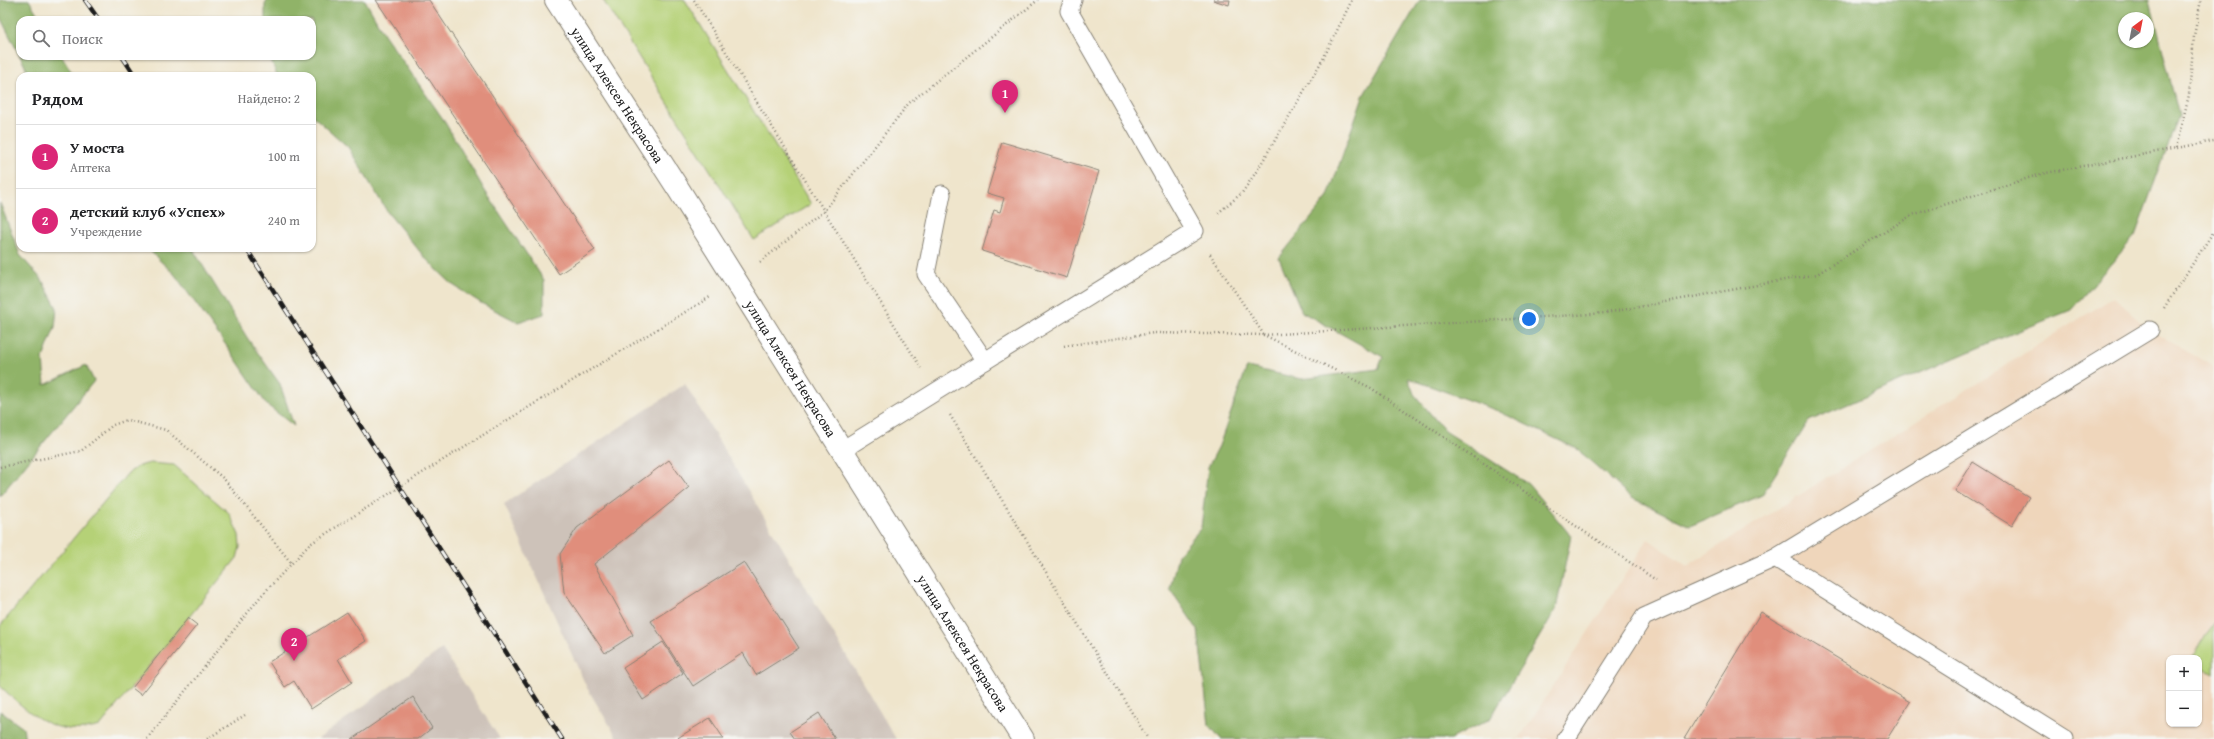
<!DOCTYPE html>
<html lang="ru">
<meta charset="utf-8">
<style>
:root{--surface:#fff;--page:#f6f6f6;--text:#202124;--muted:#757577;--line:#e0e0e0;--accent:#db2777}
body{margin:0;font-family:"Gentium Book Plus",serif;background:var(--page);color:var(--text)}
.controls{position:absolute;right:12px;bottom:12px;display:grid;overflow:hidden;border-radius:8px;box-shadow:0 1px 3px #0004}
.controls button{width:36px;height:36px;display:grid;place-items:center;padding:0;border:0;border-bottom:1px solid var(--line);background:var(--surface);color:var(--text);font:20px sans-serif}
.compass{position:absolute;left:2118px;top:12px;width:36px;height:36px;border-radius:50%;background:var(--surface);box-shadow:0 1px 3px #0004;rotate:32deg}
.you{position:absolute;left:1529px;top:319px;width:14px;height:14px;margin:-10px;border:3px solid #fff;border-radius:50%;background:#1a73e8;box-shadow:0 0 0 6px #1a73e833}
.badge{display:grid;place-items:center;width:26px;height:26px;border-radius:50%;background:var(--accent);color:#fff;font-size:13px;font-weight:700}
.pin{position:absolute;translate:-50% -33px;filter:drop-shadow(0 1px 2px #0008)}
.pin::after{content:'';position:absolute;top:21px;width:14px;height:12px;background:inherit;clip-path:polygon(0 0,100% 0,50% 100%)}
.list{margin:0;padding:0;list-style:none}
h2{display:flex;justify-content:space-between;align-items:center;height:52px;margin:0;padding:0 16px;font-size:17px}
h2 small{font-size:13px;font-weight:400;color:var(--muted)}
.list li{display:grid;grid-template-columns:26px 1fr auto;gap:12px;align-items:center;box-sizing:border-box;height:64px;padding:0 16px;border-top:1px solid var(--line)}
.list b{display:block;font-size:15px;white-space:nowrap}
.list p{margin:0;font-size:13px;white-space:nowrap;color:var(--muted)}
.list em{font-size:13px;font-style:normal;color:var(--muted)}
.icon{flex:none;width:22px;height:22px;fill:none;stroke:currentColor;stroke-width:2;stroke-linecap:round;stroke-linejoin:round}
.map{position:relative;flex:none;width:2214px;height:739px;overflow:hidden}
.search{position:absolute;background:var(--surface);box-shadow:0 1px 3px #0004;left:16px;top:16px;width:300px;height:44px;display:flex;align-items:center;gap:10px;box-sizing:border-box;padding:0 14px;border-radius:12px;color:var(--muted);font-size:15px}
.panel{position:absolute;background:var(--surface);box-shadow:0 1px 3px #0004;left:16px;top:72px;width:300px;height:180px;border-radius:12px}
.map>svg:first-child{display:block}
.built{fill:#efd6bb;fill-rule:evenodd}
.industrial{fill:#cdc2b9}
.green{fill:#b5d177;stroke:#68764a}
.forest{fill:#90b368;stroke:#566842;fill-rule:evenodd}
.building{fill:#e08e7b}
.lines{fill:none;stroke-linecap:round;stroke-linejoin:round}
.lane-casing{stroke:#868074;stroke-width:19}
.secondary-casing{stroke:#868074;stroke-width:24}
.path{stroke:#868074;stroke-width:2.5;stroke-dasharray:1 3;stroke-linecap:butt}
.lane{stroke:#fff;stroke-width:17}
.secondary{stroke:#fff;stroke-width:22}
.rail-casing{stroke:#1c1c1c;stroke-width:4.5}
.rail{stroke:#f6f6f2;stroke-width:3;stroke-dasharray:9;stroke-linecap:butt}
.path-bridge{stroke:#868074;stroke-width:2.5;stroke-dasharray:1 3;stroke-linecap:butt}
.labels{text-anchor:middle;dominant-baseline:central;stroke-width:3;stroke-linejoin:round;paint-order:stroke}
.street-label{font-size:14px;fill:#1c1c1c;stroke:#f6f6f2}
</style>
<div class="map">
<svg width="2214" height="739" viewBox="0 0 2214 739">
<rect width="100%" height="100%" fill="#f6f6f2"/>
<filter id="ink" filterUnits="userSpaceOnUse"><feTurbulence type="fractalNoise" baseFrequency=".025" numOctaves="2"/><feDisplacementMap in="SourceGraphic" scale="8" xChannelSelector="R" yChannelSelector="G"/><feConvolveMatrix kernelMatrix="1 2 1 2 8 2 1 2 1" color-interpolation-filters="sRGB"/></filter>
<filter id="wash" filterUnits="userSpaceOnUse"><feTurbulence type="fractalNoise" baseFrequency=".012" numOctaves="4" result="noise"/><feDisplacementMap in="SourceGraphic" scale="16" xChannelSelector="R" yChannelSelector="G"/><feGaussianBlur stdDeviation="0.9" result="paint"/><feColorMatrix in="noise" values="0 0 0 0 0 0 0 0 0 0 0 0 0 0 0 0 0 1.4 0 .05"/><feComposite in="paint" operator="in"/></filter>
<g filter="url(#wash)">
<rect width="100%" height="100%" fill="#efe5cc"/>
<path class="built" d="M2114 297 2150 330 2214 367V739H1519L1648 539 1687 566ZM2169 658H2199V724H2169Z"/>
<g class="industrial">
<polygon points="685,384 896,739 618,739 587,688 504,504"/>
<polygon points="442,649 500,739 318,739"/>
</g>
<g class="green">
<polygon points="603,0 685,0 811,204 754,240"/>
<path d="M150 463 174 465 229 513 239 535 240 547 237 558 100 726C55 739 30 714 0 686V626L128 473 139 466Z"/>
<polygon points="2214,624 2214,674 2199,665 2199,658 2193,658"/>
</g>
<g class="forest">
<polygon points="0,0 29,0 41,20 20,20 20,56 62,56 74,76 30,76 0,17"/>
<polygon points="267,0 365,0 384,34 443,119 485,191 544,280 544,314 518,322 481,303 453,285 426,259 388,213 348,147 312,115 312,76 277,75 269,56 312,56 312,20 265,20 265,4"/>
<path d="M1420 0H2150L2179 115 2135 236 2071 310 1994 341 1809 421 1762 495 1690 526 1632 498 1577 449 1498 411 1408 378 1414 394 1445 431 1528 484 1571 536 1556 609 1490 719 1451 739H1221L1209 725 1198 630 1170 589 1178 555 1201 528 1208 467 1219 446 1247 367 1302 379 1378 369 1383 357 1302 312 1279 258 1328 197 1363 96ZM2124 18H2148V42H2124Z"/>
<polygon points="0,203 20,255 42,280 57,308 55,327 43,358 45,385 86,365 94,381 0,496"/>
<polygon points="149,248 192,248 248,339 280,384 294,426 267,405 231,352 175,275 150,251"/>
<polygon points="0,711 23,728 25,739 0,739"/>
</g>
<g id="blocks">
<g class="building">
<polygon points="376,0 429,0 595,250 559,274"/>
<polygon points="1213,0 1230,0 1229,5"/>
<polygon points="1002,142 1099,171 1067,278 982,251 994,210 1000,212 1004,198 987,193"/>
<polygon points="669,460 689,488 594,564 633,635 605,653 564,592 560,554 577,528"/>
<polygon points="1973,462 2029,497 2012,526 1955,491"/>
<polygon points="744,562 799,648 756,675 743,653 693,686 651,621"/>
<polygon points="347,612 366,641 338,659 352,682 311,709 294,681 285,687 269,662"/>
<polygon points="1761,612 1910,702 1887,739 1684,739"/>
<polygon points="188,618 197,625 141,695 132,688"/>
<polygon points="663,642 683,673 643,700 623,668"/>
<polygon points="413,697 432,728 418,739 352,739"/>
<polygon points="819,713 835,739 795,739 790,732"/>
<polygon points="710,718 724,739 676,739"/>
</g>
</g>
</g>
<g filter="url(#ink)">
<use href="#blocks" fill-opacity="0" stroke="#868074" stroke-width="1"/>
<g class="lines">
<g class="lane-casing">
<g id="lane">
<polyline points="985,361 1195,231 1069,11 1073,0"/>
<polyline points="842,450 985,361 926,274 942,194"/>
<polyline points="1775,558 2150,330"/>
<polyline points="1566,739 1644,617 1775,558 2065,739"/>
</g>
</g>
<g class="secondary-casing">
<g id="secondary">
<path id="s1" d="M556 0 679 190 1023 739"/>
</g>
</g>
<g class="path">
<polyline points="694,0 921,368"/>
<polyline points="2176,148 2189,95 2194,36 2201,0"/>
<polyline points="1218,213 1242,193 1258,169 1323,59 1352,0"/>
<polyline points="1210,254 1264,335 1371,388 1656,580"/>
<polyline points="760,262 824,211 909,103 1038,0"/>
<polyline points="2164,308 2214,231"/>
<polyline points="1064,346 1154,333 1264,335 1606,313 1817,274 1912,215 2041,174 2214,141"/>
<polyline points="950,415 1148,739"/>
<polyline points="483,435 710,297"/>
<polyline points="0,467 81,451 113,425 127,420 166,430 224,479 292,564"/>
<polyline points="147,739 261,596 310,544 341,524"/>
<polyline points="207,739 245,715"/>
</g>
<use href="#lane" class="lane"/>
<use href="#secondary" class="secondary"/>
<g class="rail-casing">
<g id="rail">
<polyline points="85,0 99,20"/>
<polyline points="122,56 135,76"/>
<polyline points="246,248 562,739"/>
</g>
</g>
<use href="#rail" class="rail"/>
<polyline class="path-bridge" points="341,524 483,435"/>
</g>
</g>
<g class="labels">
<g class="street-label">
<text stroke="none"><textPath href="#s1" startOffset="113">улица Алексея Некрасова</textPath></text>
<text stroke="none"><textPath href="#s1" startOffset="437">улица Алексея Некрасова</textPath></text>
<text stroke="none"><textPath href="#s1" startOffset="761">улица Алексея Некрасова</textPath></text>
</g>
</g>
</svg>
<div class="controls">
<button>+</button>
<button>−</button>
</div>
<svg class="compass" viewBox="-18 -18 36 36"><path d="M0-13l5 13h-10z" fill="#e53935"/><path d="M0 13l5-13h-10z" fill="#757577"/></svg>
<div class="you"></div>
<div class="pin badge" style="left:1005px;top:113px">1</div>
<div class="pin badge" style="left:294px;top:661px">2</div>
<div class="search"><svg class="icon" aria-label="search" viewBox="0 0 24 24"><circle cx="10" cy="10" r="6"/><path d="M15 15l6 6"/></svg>Поиск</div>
<section class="panel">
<h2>Рядом<small>Найдено: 2</small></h2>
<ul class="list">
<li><span class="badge">1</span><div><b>У моста</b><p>Аптека</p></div><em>100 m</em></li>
<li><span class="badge">2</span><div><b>детский клуб «Успех»</b><p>Учреждение</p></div><em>240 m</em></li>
</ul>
</section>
</div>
